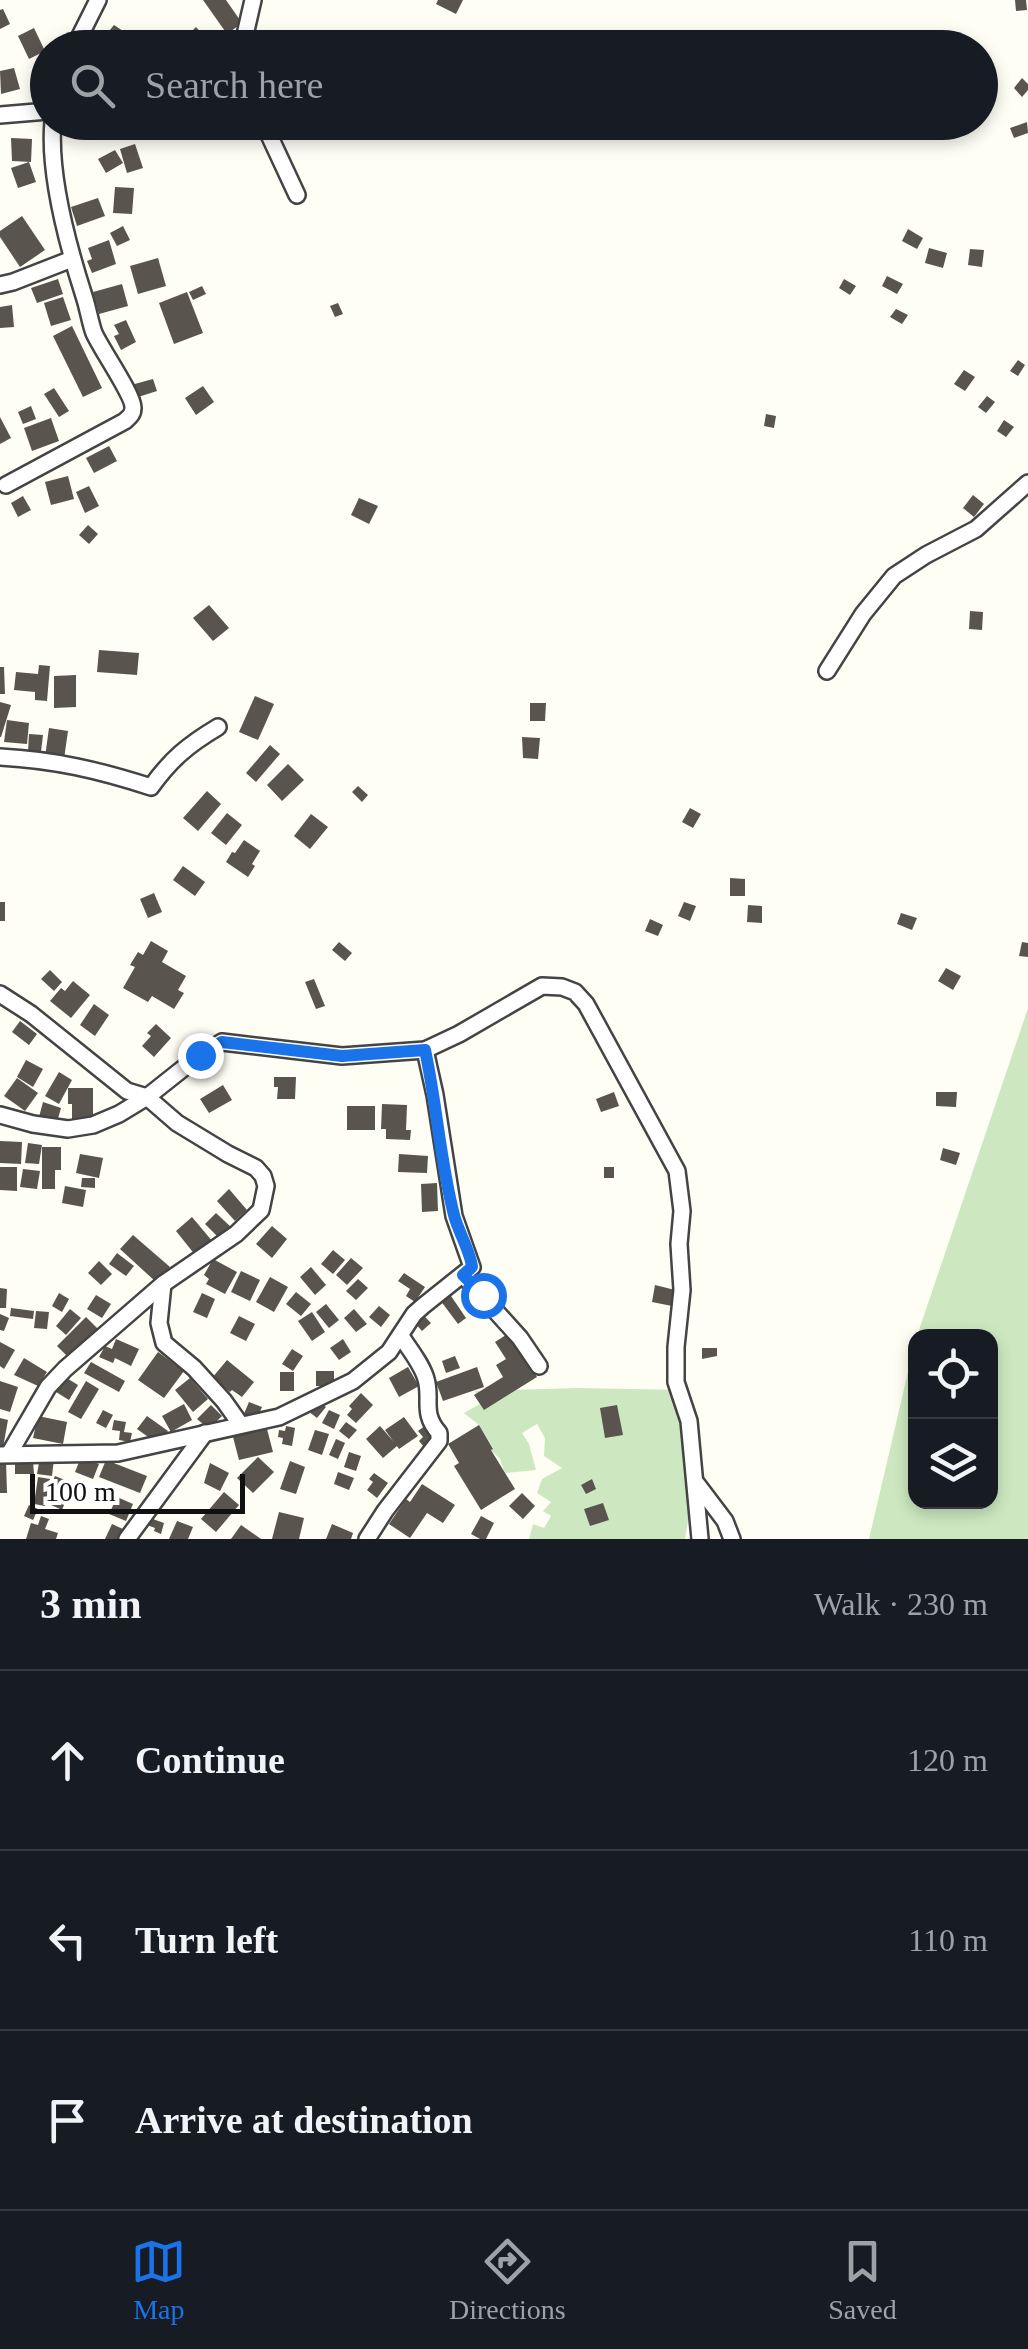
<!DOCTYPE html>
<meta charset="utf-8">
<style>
:root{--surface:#171b24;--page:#20242c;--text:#f1f3f6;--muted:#9ea1a6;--line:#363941;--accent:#1a73e8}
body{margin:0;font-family:Georgia,serif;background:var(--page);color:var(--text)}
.controls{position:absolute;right:30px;bottom:30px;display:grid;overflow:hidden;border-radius:20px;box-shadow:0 5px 15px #0003}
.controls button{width:90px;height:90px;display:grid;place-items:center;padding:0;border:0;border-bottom:2px solid var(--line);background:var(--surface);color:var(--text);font:50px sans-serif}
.scale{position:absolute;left:30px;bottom:25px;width:215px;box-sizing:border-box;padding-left:10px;border:5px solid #111;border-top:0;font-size:28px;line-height:35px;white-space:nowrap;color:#111;-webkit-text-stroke:8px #fff;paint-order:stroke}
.stop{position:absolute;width:30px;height:30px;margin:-22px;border:8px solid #1a73e8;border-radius:50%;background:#fff}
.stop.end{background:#1a73e8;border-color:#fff;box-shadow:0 2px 10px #0008}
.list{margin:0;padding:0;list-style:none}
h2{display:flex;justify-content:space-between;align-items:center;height:130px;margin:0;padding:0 40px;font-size:42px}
h2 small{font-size:32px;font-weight:400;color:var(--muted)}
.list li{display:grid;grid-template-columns:65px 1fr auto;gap:30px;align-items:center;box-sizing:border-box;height:180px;padding:0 40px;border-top:2px solid var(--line)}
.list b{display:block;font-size:38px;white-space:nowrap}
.list em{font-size:32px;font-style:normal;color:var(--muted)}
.icon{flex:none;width:55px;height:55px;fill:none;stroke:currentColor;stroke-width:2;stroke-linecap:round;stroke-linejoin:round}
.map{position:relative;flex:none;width:1028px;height:1539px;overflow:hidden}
.search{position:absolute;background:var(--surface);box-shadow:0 5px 15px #0003;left:30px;right:30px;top:30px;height:110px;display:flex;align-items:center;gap:25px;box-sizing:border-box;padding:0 35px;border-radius:55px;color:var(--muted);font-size:38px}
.sheet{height:670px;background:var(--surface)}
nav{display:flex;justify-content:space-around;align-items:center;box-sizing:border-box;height:140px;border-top:2px solid var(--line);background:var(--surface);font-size:28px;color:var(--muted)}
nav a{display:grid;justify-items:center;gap:5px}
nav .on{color:var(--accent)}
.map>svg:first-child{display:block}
.green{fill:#cde8c0}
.building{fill:#59544e}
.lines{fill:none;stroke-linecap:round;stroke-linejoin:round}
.street-casing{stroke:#444;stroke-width:20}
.street{stroke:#fff;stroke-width:15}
.route{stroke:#1a73e8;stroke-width:12}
</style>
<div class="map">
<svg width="1028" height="1539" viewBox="0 0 1028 1539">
<rect width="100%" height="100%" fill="#fefef5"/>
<g class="green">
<polygon points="1028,1008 1028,1539 869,1539 915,1342 916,1502 990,1502 990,1336 917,1336"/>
<polygon points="578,1388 687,1390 698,1490 690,1509 685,1539 529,1539 533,1524 544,1528 551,1516 543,1511 551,1502 537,1493 542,1479 562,1468 544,1456 545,1438 537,1424 522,1433 529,1444 536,1470 505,1473 500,1459 491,1450 493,1448 479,1425 464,1413 480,1404 475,1391"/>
</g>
<g class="building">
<polygon points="203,0 226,0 242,23 227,34"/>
<polygon points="438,0 463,0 456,14 436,4"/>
<polygon points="1015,0 1026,0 1027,10 1016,11"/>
<polygon points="3,9 10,24 0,29 0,10"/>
<polygon points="114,25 126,33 115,48 91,48 102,34 105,36"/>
<polygon points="196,27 215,48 191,48 184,39"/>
<polygon points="34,28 45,51 29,59 18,36"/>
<polygon points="946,31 953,42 943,48 934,48 929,41"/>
<polygon points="14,68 20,89 1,94 0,71"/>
<polygon points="1022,78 1028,84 1028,90 1022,97 1014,88"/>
<polygon points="68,122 89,122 89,131 68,132"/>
<polygon points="1027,122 1028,133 1014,138 1010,128"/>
<polygon points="11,138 32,139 31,162 12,161"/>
<polygon points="135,144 143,168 127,173 120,149"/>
<polygon points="115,150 123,163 106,173 98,159"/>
<polygon points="29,162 36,182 18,188 11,168"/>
<polygon points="115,187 134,188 132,214 113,213"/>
<polygon points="98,198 105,216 77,226 71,207"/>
<polygon points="22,216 45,250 20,267 0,237 0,231"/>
<polygon points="123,226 130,240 117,246 110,233"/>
<polygon points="908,229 923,238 917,249 902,241"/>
<polygon points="109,240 116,264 92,273 87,261 92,259 88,248"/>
<polygon points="929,248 947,253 943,268 925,263"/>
<polygon points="970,249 984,250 982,267 968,265"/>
<polygon points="158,258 166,286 138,294 130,266"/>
<polygon points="887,276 903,284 897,294 882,286"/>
<polygon points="58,279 63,294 37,303 31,288"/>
<polygon points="844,279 856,286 850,295 839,288"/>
<polygon points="122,284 128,306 99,314 93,292"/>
<polygon points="202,286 206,294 193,300 189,292"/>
<polygon points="187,292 203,333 174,344 159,303"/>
<polygon points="63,297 71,320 51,326 44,303"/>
<polygon points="338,303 343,314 335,317 330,306"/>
<polygon points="12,305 14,327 0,328 0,307"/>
<polygon points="896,309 908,315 902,324 890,317"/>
<polygon points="126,320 136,342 121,350 114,336 119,334 114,325"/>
<polygon points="72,326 102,388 83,397 53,336"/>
<polygon points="1018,360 1025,365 1018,376 1010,371"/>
<polygon points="964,370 975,377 965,391 954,384"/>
<polygon points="153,379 157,391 135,398 131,385"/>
<polygon points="203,386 214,402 196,415 185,398"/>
<polygon points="54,388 69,411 59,417 44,394"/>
<polygon points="987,396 995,402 986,413 978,407"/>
<polygon points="31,406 36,419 23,424 18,412"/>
<polygon points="766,414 776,416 774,428 764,426"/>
<polygon points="0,417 11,438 0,444"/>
<polygon points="51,418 59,441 32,451 24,428"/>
<polygon points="1004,420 1014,427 1006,437 997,431"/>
<polygon points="109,446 117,461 94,473 86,458"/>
<polygon points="68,476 74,499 51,505 45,482"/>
<polygon points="89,486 99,506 85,513 76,492"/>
<polygon points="973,495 984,504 974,517 963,508"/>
<polygon points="23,496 31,510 18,517 11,503"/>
<polygon points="359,498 378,506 369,524 351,515"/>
<polygon points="88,525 98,534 89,544 79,535"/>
<polygon points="209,605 229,628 213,641 193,618"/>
<polygon points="970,611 983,612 982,630 969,629"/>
<polygon points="99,650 139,653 137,675 97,672"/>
<polygon points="39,665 50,666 47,701 35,700 35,692 14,690 16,672 38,674"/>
<polygon points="0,667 4,667 5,694 0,694"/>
<polygon points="76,675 76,707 54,708 54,676"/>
<polygon points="255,696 274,704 258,740 239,732"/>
<polygon points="0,702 11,705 1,737 0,737"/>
<polygon points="530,703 546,703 545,721 530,721"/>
<polygon points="7,720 29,723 27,744 4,742"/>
<polygon points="49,728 68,731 64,759 45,757"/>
<polygon points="29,734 43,735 41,752 28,751"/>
<polygon points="522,737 540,738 538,759 523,758"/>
<polygon points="270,745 280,754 256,782 246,773"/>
<polygon points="288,764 304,780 282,801 267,785"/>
<polygon points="358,786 368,795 362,802 352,792"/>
<polygon points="207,791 221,804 198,831 183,818"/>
<polygon points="690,808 701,814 693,828 682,822"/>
<polygon points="227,813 242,825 226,845 211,833"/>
<polygon points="311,814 328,827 310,849 294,836"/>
<polygon points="244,840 260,851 252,864 255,866 248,877 226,862 232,852 235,853"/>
<polygon points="183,866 205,882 195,896 173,880"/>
<polygon points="730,878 745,879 745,896 730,896"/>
<polygon points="154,893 162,912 148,918 140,899"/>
<rect x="0" y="902" width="5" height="19"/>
<polygon points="684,902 696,906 690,921 678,916"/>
<polygon points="748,905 762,906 762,923 747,922"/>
<polygon points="901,913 917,918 912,930 897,924"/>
<polygon points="650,919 663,925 658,936 645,931"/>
<polygon points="151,941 168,951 162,962 186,976 178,990 184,993 174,1009 152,996 148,1002 123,988 135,967 130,965 138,952 143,955"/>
<polygon points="339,942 352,953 345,961 332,950"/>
<polygon points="1022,942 1028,943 1028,957 1019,956"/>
<polygon points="946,968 961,976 953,990 938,981"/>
<polygon points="50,970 62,982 54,991 41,979"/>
<polygon points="314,979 325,1006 316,1009 305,982"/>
<polygon points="73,981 90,995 71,1018 50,1001 61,988 65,991"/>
<polygon points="94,1004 109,1015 95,1036 80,1025"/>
<polygon points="20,1021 37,1034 29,1045 12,1032"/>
<polygon points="156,1024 171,1038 154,1057 142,1046 151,1036 147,1033"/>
<polygon points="26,1060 43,1069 33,1087 17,1077"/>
<polygon points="59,1072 72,1080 59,1104 45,1096"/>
<polygon points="274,1077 296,1077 295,1099 277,1099 278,1087 274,1087"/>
<polygon points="17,1078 38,1093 25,1111 4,1096"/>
<polygon points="223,1085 232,1100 209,1113 200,1099"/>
<polygon points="68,1088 93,1088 93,1119 72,1119 72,1104 68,1104"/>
<polygon points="614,1092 619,1106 601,1112 596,1099"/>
<polygon points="936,1092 957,1092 956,1107 936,1106"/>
<polygon points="43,1102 61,1108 57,1122 39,1117"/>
<polygon points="382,1104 407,1105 406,1130 411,1130 410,1140 386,1139 386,1129 381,1129"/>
<rect x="347" y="1106" width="28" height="24"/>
<polygon points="0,1141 22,1142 21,1164 0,1163"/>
<polygon points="28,1143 42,1145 39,1164 25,1163"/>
<polygon points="42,1147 61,1147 61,1170 55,1170 55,1189 42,1189"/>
<polygon points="943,1148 960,1153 956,1165 940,1160"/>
<polygon points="80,1154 103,1158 99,1178 76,1173"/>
<polygon points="399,1154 428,1156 427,1173 398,1172"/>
<polygon points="0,1167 17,1167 17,1191 0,1190"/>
<rect x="604" y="1167" width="10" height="11"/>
<polygon points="23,1169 40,1171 37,1189 20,1187"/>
<polygon points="82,1178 95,1178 95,1188 81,1187"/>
<polygon points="437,1183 438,1211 422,1212 421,1184"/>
<polygon points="65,1186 86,1190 83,1207 62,1203"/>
<polygon points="229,1189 247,1210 235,1221 217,1201"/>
<polygon points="216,1213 232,1228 220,1239 205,1224"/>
<polygon points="192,1217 213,1242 196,1256 176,1231"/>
<polygon points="272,1226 287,1239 272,1258 256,1244"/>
<polygon points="133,1235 170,1267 156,1282 120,1249"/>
<polygon points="333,1250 345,1260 333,1274 321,1264"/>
<polygon points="117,1253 134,1266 126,1276 109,1264"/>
<polygon points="351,1258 363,1268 347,1285 336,1275"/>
<polygon points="213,1259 237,1272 225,1294 206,1284 209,1279 204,1275"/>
<polygon points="99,1261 112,1274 101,1285 88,1273"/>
<polygon points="311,1267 326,1285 315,1295 300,1277"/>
<polygon points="241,1271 260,1280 250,1301 231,1292"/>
<polygon points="404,1273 425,1287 415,1302 406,1296 410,1289 398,1281"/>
<polygon points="270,1277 288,1287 274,1312 256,1302"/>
<polygon points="358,1279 368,1288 356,1300 346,1291"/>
<polygon points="655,1285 675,1290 672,1306 652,1302"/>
<polygon points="0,1288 7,1289 6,1308 0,1308"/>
<polygon points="296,1292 311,1304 301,1316 286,1304"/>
<polygon points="59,1293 69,1299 62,1312 52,1306"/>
<polygon points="202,1293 215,1299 207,1318 193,1312"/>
<polygon points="449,1293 466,1318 458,1324 440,1300"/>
<polygon points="96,1295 111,1304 102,1318 87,1309"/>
<polygon points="326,1304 339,1320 329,1328 316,1312"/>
<polygon points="379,1306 390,1315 381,1327 369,1317"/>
<polygon points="11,1308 34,1311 33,1319 10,1316"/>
<polygon points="70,1309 81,1318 66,1335 56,1326"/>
<polygon points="354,1309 367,1324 356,1332 344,1318"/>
<polygon points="36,1311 49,1312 47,1329 34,1328"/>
<polygon points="312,1312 325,1332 312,1341 298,1321"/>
<polygon points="0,1314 9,1318 4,1331 0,1330"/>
<polygon points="423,1315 431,1323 422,1331 415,1323"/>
<polygon points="239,1316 255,1324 246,1341 230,1333"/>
<polygon points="86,1317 98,1329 69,1358 57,1346"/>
<polygon points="509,1333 537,1377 484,1410 474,1395 503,1377 496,1365 506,1359 495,1342"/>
<polygon points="116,1339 139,1349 131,1366 115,1358 113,1363 99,1357 105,1346 112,1349"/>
<polygon points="343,1339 351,1352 339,1360 330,1348"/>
<polygon points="0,1342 15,1350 4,1369 0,1366"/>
<polygon points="702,1348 717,1348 717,1356 702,1359"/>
<polygon points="292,1349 303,1356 293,1371 282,1364"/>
<polygon points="158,1352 184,1371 164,1398 138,1380"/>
<polygon points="455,1356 460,1368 446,1373 442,1361"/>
<polygon points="24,1358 47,1372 38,1386 14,1375"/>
<polygon points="227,1360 254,1382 242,1397 232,1390 230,1392 212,1378"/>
<polygon points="91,1362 125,1381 119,1392 84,1373"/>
<polygon points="408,1367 419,1386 399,1397 389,1378"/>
<polygon points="477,1367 484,1387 443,1401 436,1382"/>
<rect x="316" y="1371" width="18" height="15"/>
<rect x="280" y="1372" width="14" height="19"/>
<polygon points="65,1377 78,1385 69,1400 56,1392"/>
<polygon points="190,1378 208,1399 193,1412 175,1390"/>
<polygon points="0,1381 18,1387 10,1412 0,1409"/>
<polygon points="86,1381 99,1389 81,1419 68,1412"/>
<polygon points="361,1393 373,1405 356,1423 347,1415 352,1409 349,1406"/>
<polygon points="316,1400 326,1407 317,1418 308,1411"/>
<polygon points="249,1402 262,1407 256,1421 243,1416"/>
<polygon points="184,1404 192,1420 171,1432 162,1416"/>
<polygon points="211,1405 222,1416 209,1429 197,1419"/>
<polygon points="617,1405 623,1435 605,1438 600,1408"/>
<polygon points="103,1410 113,1415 106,1428 96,1423"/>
<polygon points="329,1410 340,1415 334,1429 322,1423"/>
<polygon points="38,1416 67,1422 63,1444 33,1438"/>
<polygon points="147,1416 168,1431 158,1444 137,1429"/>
<polygon points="404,1417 418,1436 399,1449 397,1446 383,1458 366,1439 380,1426 394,1442 385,1430"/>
<polygon points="0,1418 8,1420 2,1453 0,1452"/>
<polygon points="114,1420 126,1422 124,1432 132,1433 130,1442 119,1440 120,1431 112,1430"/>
<polygon points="346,1422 357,1430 349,1439 339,1431"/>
<polygon points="426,1425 436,1437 424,1447 419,1441 423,1437 418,1431"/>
<polygon points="479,1425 493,1449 491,1450 515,1489 481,1510 454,1466 459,1463 448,1444"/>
<polygon points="286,1426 295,1428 292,1446 282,1444 283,1438 278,1437 279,1430 285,1431"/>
<polygon points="267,1429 273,1452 239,1460 233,1437"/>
<polygon points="315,1430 329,1434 322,1455 308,1450"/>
<polygon points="336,1439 345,1443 338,1459 329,1455"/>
<polygon points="349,1452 361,1456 356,1471 344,1467"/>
<polygon points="40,1457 54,1459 52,1476 37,1474"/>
<polygon points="81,1457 99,1464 93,1479 75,1472"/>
<polygon points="258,1457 274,1472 253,1493 237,1478"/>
<polygon points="6,1460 7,1493 0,1493 0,1461"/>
<polygon points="106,1460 147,1476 140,1493 99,1477"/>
<polygon points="33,1461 34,1474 15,1474 15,1462"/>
<polygon points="290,1461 305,1467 296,1494 280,1489"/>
<polygon points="210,1463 229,1473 220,1491 204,1483"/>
<polygon points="338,1472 354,1478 349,1490 334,1484"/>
<polygon points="374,1473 388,1483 377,1498 367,1490 373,1482 369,1479"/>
<polygon points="55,1476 70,1482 65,1494 50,1488"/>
<polygon points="38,1477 50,1479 45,1506 34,1504"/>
<polygon points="592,1479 596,1489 586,1494 581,1485"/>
<polygon points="422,1484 455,1505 443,1523 427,1513 410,1538 389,1524 406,1499 410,1502"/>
<polygon points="224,1492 239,1505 216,1532 201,1519"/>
<polygon points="52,1493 66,1500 62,1510 47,1503"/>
<polygon points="522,1493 535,1506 523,1519 509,1506"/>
<polygon points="117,1497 133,1504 126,1521 109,1514"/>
<polygon points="603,1503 609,1520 590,1526 584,1509"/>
<polygon points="29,1505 38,1509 33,1520 24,1516"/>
<polygon points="279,1512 304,1518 299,1539 272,1539"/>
<polygon points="41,1516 49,1519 45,1529 58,1533 56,1539 26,1539 31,1523 38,1525"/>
<polygon points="481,1516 494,1523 486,1539 480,1539 471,1534"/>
<polygon points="150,1518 164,1523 161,1534 154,1531 155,1528 147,1525"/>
<polygon points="177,1521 193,1527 188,1539 169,1539"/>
<polygon points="112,1524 125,1530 121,1539 105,1539"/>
<polygon points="332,1524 353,1533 351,1539 326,1539"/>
<polygon points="241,1525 261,1539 231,1539"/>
</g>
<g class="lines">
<g class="street-casing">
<g id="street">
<polyline points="74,48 98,0"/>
<polyline points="242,48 253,0"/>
<polyline points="0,115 48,111"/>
<polyline points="263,122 297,195"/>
<polyline points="0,285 13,282 72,259"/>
<path d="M6 485 125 421C129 417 133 415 133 408 134 396 101 349 94 333 90 322 88 308 84 296 68 246 48 175 53 122"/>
<polyline points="827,671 863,614 894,576 926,555 976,529 1028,483"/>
<path d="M0 757C55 760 98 770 151 787 171 759 188 745 218 727"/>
<polyline points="0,994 31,1014 127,1091 147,1097 177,1123 228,1154 256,1168 263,1176 266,1186 261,1210 236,1234 163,1284 65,1369 48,1387 9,1454"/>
<polyline points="0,1115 33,1124 68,1129 93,1125 119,1114 147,1097 200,1055 222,1042 342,1056 425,1050 459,1034 542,986 562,987 575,992 586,1004 677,1171 682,1211 679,1244 682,1290 676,1347 676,1382 689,1421 700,1539"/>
<polyline points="463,1275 520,1338 539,1366"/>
<polyline points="163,1284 159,1323 164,1343 194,1368 224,1401 241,1425"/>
<polyline points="0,1455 118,1453 279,1417 353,1381 389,1352 414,1314 423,1306 472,1267 454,1216 435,1095 425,1050"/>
<polyline points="697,1484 725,1521 732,1539"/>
<polyline points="127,1539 205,1433"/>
<path d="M367 1539 385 1511 439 1441V1433C421 1413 432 1399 426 1379 422 1364 409 1349 401 1336"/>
</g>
</g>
<use href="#street" class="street"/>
</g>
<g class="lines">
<path class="route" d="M200 1055 222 1042 342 1056 425 1050C437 1105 440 1161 454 1215 458 1231 471 1253 472 1267L463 1275 483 1295"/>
</g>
</svg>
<div class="controls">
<button><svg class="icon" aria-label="locate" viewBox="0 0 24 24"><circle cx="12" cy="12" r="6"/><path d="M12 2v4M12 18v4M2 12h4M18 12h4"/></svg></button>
<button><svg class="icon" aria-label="layers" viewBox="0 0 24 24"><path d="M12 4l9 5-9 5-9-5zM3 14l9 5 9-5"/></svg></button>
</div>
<div class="scale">100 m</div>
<div class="stop" style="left:483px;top:1295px"></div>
<div class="stop end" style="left:200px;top:1055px"></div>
<div class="search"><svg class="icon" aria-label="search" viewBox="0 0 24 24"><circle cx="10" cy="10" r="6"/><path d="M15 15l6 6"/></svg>Search here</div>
</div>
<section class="sheet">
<h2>3 min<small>Walk · 230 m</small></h2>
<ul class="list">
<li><svg class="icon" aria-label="ahead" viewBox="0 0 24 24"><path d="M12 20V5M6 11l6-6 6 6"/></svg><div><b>Continue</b></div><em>120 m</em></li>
<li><svg class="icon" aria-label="left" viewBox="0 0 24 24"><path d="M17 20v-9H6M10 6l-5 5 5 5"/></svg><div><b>Turn left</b></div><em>110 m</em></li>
<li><svg class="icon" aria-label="arrive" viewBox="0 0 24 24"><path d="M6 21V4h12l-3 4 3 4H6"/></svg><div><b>Arrive at destination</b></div></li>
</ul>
</section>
<nav>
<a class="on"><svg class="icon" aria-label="map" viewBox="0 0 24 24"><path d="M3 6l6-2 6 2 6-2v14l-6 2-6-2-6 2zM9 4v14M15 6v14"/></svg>Map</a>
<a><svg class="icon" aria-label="directions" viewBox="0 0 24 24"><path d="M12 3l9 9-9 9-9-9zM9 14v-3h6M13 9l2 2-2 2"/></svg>Directions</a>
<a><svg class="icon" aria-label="saved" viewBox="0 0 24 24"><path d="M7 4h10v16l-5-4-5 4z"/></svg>Saved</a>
</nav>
